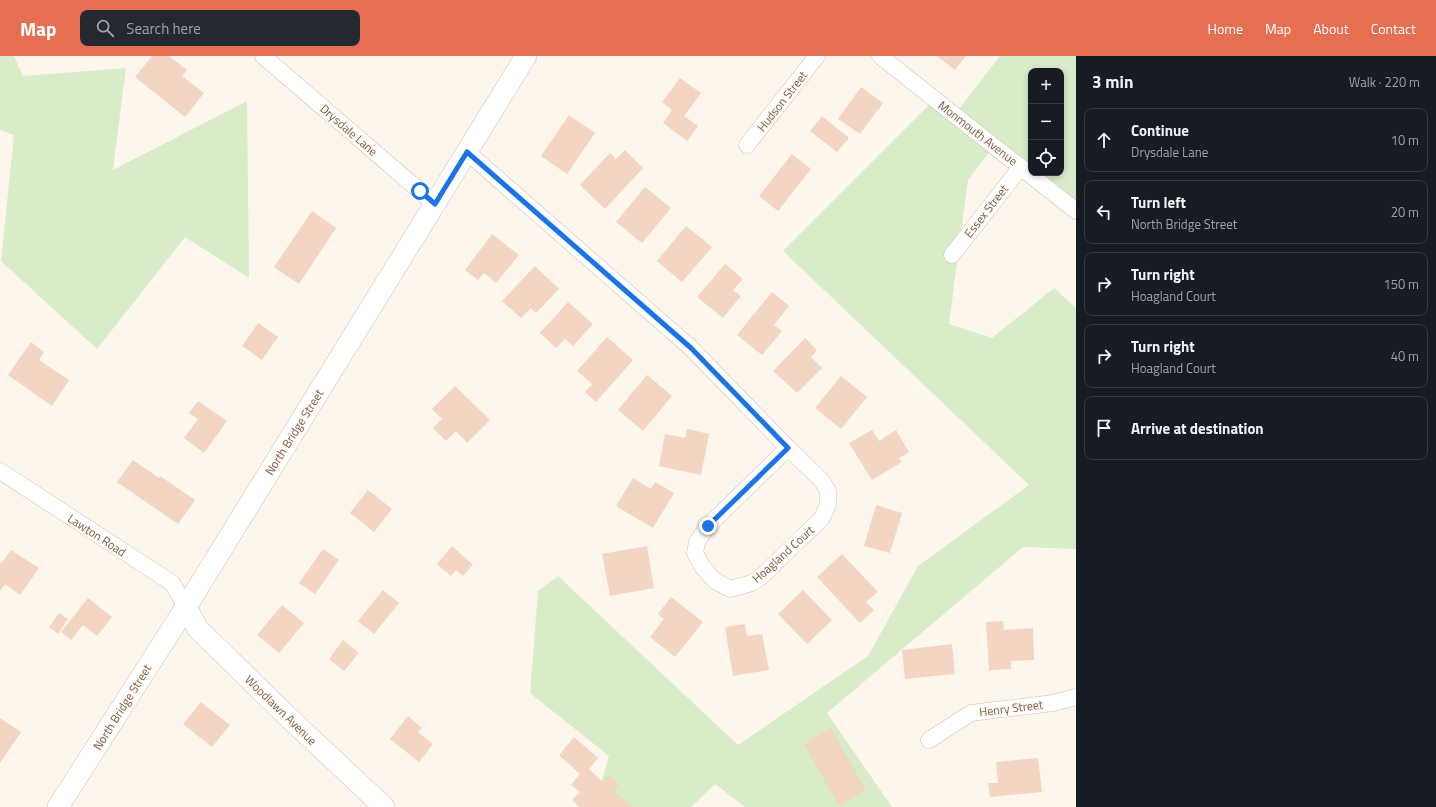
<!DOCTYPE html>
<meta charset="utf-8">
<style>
:root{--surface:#171b24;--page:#242831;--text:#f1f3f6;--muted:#9ea1a6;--line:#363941;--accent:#e76f51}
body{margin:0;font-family:"Titillium Web",sans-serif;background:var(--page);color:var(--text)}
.controls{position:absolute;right:12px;top:12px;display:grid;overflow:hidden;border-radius:8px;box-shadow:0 2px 6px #0003}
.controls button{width:36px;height:36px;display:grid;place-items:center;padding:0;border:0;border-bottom:1px solid var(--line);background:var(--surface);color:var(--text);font:20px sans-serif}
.stop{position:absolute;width:12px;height:12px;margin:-9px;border:3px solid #1a73e8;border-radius:50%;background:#fff}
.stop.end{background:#1a73e8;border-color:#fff;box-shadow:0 1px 4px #0008}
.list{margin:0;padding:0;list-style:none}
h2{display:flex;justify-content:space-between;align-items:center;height:52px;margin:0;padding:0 16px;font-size:17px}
h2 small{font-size:13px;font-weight:400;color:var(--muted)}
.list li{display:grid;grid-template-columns:26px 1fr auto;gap:12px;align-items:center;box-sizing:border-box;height:64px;margin:0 8px 8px;padding:0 8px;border:1px solid var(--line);border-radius:8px}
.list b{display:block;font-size:15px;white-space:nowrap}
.list p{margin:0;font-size:13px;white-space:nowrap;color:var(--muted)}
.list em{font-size:13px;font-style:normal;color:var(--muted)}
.icon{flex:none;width:22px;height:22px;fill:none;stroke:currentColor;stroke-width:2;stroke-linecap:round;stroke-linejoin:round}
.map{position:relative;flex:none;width:1076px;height:751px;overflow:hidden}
header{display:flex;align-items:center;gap:24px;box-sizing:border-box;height:56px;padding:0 20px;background:var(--accent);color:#fff}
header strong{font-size:19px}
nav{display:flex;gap:22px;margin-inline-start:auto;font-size:14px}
.search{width:280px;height:36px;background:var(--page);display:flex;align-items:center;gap:10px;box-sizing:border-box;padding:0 14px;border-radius:8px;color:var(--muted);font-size:15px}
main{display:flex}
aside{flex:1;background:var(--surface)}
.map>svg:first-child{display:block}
.green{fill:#d8ecc9}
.building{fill:#f3d5c3}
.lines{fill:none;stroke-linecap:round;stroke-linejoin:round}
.minor-casing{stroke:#d1beb0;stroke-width:17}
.tertiary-casing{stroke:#d1beb0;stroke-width:22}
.minor{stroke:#fff;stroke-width:16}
.tertiary{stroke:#fff;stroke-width:21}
.route{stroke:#1a73e8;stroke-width:5}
.labels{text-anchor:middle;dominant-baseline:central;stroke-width:3;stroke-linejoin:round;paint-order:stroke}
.street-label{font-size:12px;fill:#7a5c4d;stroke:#fffaf3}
</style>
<header>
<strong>Map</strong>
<div class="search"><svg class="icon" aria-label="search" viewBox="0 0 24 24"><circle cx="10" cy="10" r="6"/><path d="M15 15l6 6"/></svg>Search here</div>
<nav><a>Home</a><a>Map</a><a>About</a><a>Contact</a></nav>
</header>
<main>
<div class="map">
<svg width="1076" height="751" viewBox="0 0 1076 751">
<rect width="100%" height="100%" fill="#fdf6ec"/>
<g class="green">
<polygon points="0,0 14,0 23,20 126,12 113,114 247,45 249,222 185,181 97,293 1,205 14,79 0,74"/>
<polygon points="1000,0 1076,0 1076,148 1038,117 1061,117 1061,15 1031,15 1031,111 998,85 968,124 949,268 992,282 1054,232 1076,252 1076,493 1023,491 827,657 892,751 745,751 715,728 691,751 594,751 609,700 530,637 538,535 558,520 738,689 868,600 918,510 1029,429 783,195 939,39 959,53"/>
</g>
<g class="building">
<polygon points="152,0 169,0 187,14 182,20 204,37 185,61 135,21"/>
<polygon points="937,0 966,0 955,14"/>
<polygon points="680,22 701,37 684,60 698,70 687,85 663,67 672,54 662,46"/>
<polygon points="861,31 883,47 860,78 838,63"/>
<polygon points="569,59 595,77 567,118 541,100"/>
<polygon points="822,60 849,82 837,96 810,75"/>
<polygon points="625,94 643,112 605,153 580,129 610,97 616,103"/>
<polygon points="792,98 811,113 778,155 759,140"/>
<polygon points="645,131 671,152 642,187 616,166"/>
<polygon points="312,155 336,172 299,228 274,211"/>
<polygon points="686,170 712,191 682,226 657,205"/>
<polygon points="492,178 519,199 496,227 484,217 478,224 465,214"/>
<polygon points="725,208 743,223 733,234 741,240 723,262 697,241"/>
<polygon points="535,210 559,233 536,257 531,252 521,262 502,245"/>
<polygon points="772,236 789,250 774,269 782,275 762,299 737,279"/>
<polygon points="568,246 593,268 573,290 565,283 556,292 540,277"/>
<polygon points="258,267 278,281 262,304 242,290"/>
<polygon points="607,281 633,304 596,346 585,336 592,328 577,315"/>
<polygon points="805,282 817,294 811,301 822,312 797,337 773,315"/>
<polygon points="31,286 44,296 39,304 69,324 52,350 8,319"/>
<polygon points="647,319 672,340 643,375 618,354"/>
<polygon points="841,320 867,341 841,373 815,352"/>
<polygon points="455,330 490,364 467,387 456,375 446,385 433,372 442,363 432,353"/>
<polygon points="198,345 227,365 204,397 184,382 198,363 189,357"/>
<polygon points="687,373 709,378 701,419 659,410 665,378 685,382"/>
<polygon points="872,374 879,385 896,374 909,396 899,402 902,406 872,424 849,387"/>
<polygon points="133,404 159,422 160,420 195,444 178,468 117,426"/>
<polygon points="633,422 651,433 655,426 674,437 653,472 616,450"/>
<polygon points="368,434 392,453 374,476 350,457"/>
<polygon points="876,449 902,457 890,497 864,490"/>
<polygon points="452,490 473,509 463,520 456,514 451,520 437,508"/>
<polygon points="647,490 654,532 610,540 602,498"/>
<polygon points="323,493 339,504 315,538 299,527"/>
<polygon points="11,494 39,512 20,539 5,528 0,535 0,509"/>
<polygon points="842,498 878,536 866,546 874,554 860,567 817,521"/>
<polygon points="383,534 399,547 374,578 358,565"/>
<polygon points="803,534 832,564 807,588 778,558"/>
<polygon points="671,541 703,566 675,601 650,581 664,563 658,558"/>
<polygon points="88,542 112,561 97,580 83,569 71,584 61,576"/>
<polygon points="282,549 304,567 279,597 257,579"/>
<polygon points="59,557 68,563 58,578 49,571"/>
<polygon points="1003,565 1004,574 1033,572 1034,604 1011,605 1011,613 989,614 986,566"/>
<polygon points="745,568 747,580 762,578 769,614 733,620 725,571"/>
<polygon points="343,584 359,597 344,615 329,603"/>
<polygon points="952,588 955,618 905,623 902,594"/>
<polygon points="201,646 230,669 212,691 183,668"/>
<polygon points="408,660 422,672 418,676 433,688 419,706 390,683"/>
<polygon points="0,662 21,676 0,707"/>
<polygon points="831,672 866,734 839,750 804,688"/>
<polygon points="574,681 598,702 589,713 603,726 609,719 619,728 614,735 632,751 580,751 572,744 580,736 571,729 580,718 559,699"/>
<polygon points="1038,702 1042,736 990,741 988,727 998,727 996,706"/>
</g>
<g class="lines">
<g class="minor-casing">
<g id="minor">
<polyline points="263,0 435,148"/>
<polyline points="880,0 1076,155"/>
<polyline points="747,89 817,0"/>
<polyline points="467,96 691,292 788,392"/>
<polyline points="952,199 1021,111"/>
<polygon points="788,392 822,425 828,435 828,449 822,462 763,519 752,527 730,533 714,524 702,510 695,497 697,486 708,470"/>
<polyline points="0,415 172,527 186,551"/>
<polyline points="929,684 971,657 1053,647 1076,641"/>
</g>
</g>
<g class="tertiary-casing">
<g id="tertiary">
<polyline points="186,551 198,573 286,659 384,751"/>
<polyline points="58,751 186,551 526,0"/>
</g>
</g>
<use href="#minor" class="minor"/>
<use href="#tertiary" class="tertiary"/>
</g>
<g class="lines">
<polyline class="route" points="420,135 435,148 467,96 691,292 788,392 708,470"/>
</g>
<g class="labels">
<g class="street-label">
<text transform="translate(782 45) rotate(-52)">Hudson Street</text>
<text transform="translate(349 74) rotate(41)">Drysdale Lane</text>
<text transform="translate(978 77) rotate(38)">Monmouth Avenue</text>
<text transform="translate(986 155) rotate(-52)">Essex Street</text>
<text transform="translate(294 376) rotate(-58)">North Bridge Street</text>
<text transform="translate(97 479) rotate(33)">Lawton Road</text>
<text transform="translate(783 498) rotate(-42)">Hoagland Court</text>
<text transform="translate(122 651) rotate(-58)">North Bridge Street</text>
<text transform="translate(1011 652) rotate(-7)">Henry Street</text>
<text transform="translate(281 654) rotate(44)">Woodlawn Avenue</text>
</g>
</g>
</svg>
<div class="controls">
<button>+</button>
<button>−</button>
<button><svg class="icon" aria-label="locate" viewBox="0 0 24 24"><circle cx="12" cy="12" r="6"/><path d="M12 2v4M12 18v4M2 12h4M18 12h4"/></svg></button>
</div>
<div class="stop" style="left:420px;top:135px"></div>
<div class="stop end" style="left:708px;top:470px"></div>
</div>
<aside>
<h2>3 min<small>Walk · 220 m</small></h2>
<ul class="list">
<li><svg class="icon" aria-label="ahead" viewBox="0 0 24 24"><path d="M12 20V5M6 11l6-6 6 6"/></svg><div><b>Continue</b><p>Drysdale Lane</p></div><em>10 m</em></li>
<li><svg class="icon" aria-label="left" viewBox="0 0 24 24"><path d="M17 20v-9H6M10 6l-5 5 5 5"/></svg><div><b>Turn left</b><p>North Bridge Street</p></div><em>20 m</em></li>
<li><svg class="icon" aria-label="right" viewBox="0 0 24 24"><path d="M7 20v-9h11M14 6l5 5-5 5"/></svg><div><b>Turn right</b><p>Hoagland Court</p></div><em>150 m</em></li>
<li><svg class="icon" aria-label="right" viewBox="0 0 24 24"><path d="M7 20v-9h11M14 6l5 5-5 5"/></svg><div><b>Turn right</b><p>Hoagland Court</p></div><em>40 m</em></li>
<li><svg class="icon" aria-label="arrive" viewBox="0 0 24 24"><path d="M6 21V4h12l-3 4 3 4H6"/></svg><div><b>Arrive at destination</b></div></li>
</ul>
</aside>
</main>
